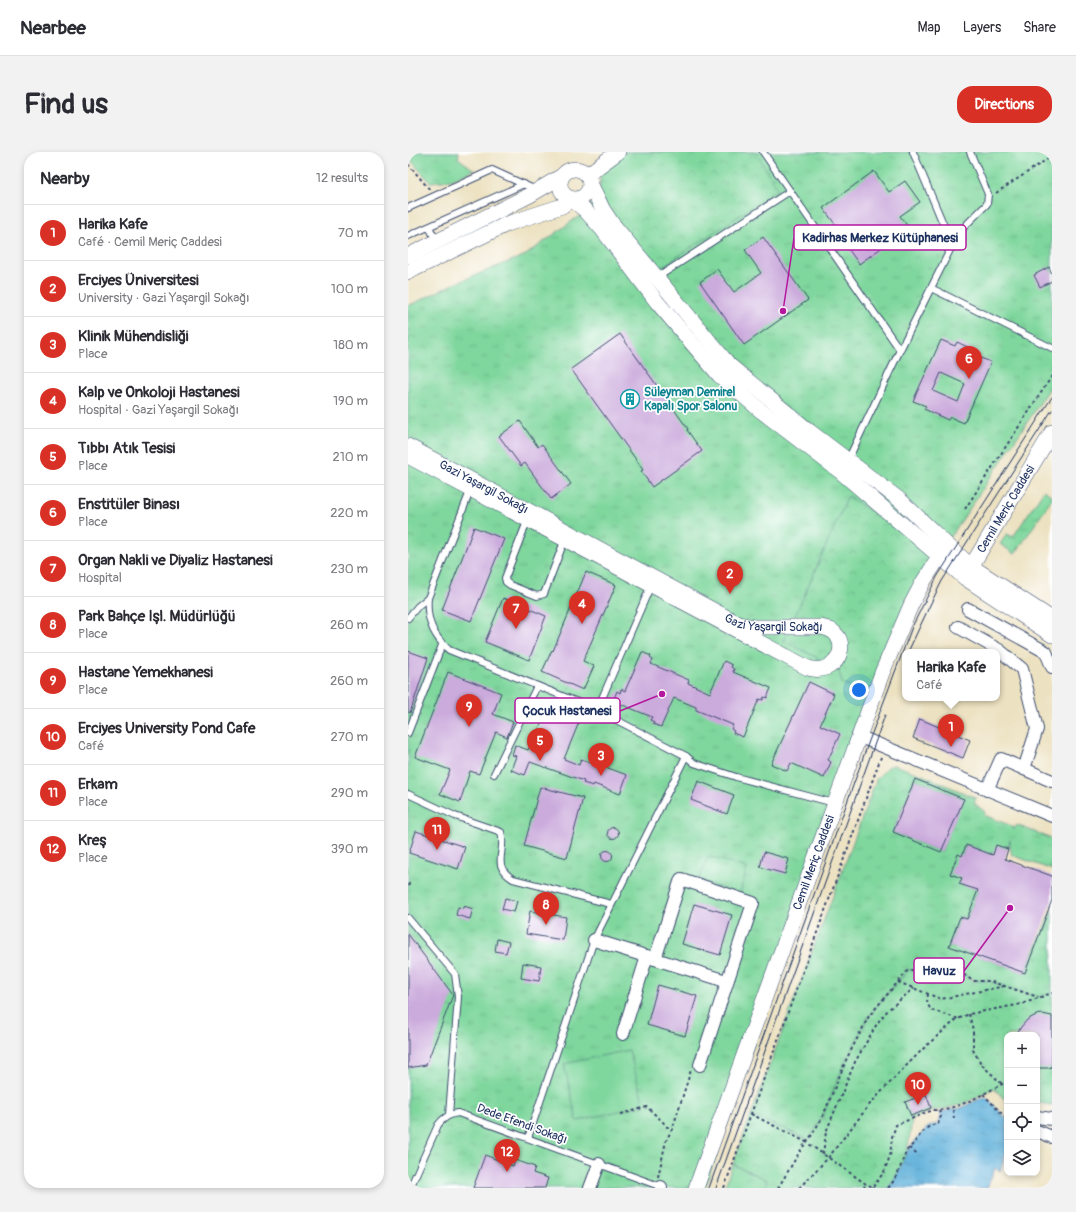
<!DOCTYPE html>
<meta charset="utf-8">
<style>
:root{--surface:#fff;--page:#f2f2f3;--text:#2b2b33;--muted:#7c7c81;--line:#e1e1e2;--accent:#d93025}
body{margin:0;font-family:Pangolin,sans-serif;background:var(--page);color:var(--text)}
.controls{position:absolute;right:12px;bottom:12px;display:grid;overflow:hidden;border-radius:8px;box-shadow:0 2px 6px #0003}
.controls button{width:36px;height:36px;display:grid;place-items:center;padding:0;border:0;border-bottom:1px solid var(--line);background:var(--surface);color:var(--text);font:20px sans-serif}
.you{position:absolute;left:451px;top:538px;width:14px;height:14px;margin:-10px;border:3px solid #fff;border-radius:50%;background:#1a73e8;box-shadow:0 0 0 6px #1a73e833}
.badge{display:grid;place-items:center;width:26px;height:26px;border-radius:50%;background:var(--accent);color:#fff;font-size:13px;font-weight:700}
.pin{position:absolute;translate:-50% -33px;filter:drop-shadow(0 1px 2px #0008)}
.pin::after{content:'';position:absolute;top:21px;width:14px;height:12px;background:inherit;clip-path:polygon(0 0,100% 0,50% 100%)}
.popup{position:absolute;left:494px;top:497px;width:98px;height:52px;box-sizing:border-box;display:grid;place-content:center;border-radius:8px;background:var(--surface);filter:drop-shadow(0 1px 3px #0005);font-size:13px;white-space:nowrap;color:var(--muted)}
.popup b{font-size:15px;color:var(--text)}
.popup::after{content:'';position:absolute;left:50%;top:100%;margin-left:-8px;border:8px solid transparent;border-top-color:var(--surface)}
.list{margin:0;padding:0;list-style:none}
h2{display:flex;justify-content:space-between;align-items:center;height:52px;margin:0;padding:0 16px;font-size:17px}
h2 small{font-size:13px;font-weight:400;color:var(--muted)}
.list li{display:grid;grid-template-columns:26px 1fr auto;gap:12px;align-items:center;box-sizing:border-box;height:56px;padding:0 16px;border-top:1px solid var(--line)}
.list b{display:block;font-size:15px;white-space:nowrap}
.list p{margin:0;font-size:13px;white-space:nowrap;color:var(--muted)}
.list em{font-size:13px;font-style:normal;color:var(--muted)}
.icon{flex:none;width:22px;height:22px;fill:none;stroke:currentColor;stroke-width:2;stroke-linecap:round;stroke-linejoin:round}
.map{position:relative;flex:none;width:644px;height:1036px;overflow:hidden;border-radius:16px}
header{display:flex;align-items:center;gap:24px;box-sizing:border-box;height:56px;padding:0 20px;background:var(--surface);border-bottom:1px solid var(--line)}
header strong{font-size:19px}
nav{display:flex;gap:22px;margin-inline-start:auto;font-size:14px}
.intro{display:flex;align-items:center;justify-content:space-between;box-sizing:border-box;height:96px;padding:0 24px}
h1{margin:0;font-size:28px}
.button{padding:10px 18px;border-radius:16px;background:var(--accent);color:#fff;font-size:14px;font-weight:700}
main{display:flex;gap:24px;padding:0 24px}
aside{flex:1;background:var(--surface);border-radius:16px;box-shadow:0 2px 6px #0003}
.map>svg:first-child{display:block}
.grass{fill:url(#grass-tufts);stroke:#4d837e;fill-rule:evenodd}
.park{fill:url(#park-crowns);stroke:#4d837e}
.pitch{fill:#7fd79d;stroke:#4d837e}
.water{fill:url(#water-ripples);stroke:#3d709c}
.building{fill:#cbaadc;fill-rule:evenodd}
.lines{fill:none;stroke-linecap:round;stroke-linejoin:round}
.service-casing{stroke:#3a4a6d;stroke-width:8}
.minor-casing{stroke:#3a4a6d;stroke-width:14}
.tertiary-casing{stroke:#3a4a6d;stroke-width:16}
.path{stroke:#3a4a6d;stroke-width:2;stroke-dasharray:3 3;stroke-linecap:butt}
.service{stroke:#fff;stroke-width:6}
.minor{stroke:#fff;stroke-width:12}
.tertiary{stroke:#fff;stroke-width:15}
.tram{stroke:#1b2f5e;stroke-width:1}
.labels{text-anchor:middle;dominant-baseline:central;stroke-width:3.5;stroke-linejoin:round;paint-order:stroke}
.culture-label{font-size:12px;font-weight:bold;fill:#0d838f;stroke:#fff;text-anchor:start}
.street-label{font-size:12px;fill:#1b2f5e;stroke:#fff}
.leader{fill:none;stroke:#b5179e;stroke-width:1.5}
.callout-dot{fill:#b5179e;stroke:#fff;stroke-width:1.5}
.callout{fill:#fff;stroke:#b5179e;stroke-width:1.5}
.callout-label{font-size:13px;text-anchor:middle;font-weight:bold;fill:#1b2f5e}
</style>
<header>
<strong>Nearbee</strong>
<nav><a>Map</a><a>Layers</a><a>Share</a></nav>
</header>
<div class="intro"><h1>Find us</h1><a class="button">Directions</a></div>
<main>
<aside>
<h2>Nearby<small>12 results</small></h2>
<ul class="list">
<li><span class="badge">1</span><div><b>Harika Kafe</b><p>Café · Cemil Meriç Caddesi</p></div><em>70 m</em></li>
<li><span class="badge">2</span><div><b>Erciyes Üniversitesi</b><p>University · Gazi Yaşargil Sokağı</p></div><em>100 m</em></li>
<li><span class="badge">3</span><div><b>Klinik Mühendisliği</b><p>Place</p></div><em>180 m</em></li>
<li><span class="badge">4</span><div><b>Kalp ve Onkoloji Hastanesi</b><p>Hospital · Gazi Yaşargil Sokağı</p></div><em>190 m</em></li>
<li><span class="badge">5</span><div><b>Tıbbı Atık Tesisi</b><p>Place</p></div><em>210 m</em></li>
<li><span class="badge">6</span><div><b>Enstitüler Binası</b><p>Place</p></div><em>220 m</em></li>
<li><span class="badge">7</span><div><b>Organ Nakli ve Diyaliz Hastanesi</b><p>Hospital</p></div><em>230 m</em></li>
<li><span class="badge">8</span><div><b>Park Bahçe Işl. Müdürlüğü</b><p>Place</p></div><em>260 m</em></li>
<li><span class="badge">9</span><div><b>Hastane Yemekhanesi</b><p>Place</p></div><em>260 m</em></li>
<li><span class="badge">10</span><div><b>Erciyes University Pond Cafe</b><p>Café</p></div><em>270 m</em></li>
<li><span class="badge">11</span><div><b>Erkam</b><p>Place</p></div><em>290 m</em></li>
<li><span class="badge">12</span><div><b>Kreş</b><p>Place</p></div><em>390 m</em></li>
</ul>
</aside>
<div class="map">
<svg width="644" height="1036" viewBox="0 0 644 1036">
<defs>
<pattern id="grass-tufts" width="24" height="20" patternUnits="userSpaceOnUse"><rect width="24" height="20" fill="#7fd79d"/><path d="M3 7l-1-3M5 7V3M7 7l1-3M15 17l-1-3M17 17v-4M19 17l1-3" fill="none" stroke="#6db98a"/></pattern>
<pattern id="park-crowns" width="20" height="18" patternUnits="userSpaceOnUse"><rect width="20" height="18" fill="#7fd79d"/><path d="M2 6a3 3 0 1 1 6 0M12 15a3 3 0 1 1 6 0" fill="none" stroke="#6db98a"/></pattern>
<pattern id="water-ripples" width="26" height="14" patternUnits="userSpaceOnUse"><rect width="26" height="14" fill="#5fb0da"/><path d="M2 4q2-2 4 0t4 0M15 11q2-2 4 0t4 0" fill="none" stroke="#4e90b4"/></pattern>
</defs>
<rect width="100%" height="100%" fill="#fff"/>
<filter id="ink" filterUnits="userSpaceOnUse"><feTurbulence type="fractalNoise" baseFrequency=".025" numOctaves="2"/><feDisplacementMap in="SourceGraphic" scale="8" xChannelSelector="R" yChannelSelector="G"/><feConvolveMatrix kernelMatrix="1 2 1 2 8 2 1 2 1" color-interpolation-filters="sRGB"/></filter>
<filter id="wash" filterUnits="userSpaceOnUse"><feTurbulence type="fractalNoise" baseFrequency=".012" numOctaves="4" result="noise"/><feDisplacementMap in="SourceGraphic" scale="16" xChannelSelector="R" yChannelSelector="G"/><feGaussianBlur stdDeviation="0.9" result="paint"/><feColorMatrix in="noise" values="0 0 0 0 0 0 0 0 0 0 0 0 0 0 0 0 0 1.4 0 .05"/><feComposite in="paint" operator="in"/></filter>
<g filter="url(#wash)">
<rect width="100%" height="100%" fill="#ece1c0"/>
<g class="grass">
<polygon points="0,0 51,0 50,6 66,18 44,28 22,30 0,5"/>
<polygon points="210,0 644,0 644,233 526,410 463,546 297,1036 0,1036 0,154 46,132 118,103 179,58 191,40 194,11"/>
<polygon points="636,338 644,344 644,347 607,402 592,392 599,382 605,385"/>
<path d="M486 613 509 621 568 646 566 651 577 660 576 663 606 675 605 678 609 673 644 687V718L604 703 602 696V688L600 696 581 702 558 693 554 704 550 703 554 726 551 732 570 738 559 767 552 765 541 794 617 821 644 757V850L574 832 564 826 554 825 495 823 461 864 439 906 415 964 401 988 343 963 469 626 480 615ZM507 627 555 647 533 700 485 680Z"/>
<polygon points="325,1012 360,1028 357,1036 316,1036"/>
</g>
<g class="park">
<polygon points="210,0 348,0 370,38 248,119 198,53 191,40 194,11"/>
<polygon points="440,344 520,398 526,410 463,546 434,531 430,516 376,489"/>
<polygon points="300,704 339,716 332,742 291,729"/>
<path d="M500 818 552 820 565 829H581L630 845 644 841V953L629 951V883H599V950L586 936 555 952 531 958H525L504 967C501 991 498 1017 481 1036H357L359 1028 325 1012 343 963 401 988 415 964 439 906 461 864Z"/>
</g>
<polygon class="pitch" points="221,898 236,953 169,969 156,912"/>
<path class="water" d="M573 946H579L599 967V999L592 1019 587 1016 579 1036H480C491 1024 492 1014 499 1000 500 997 515 979 519 976 522 974 526 972 530 972L533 965 532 961 537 959 553 956Z"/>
<g id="blocks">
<g class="building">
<polygon points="466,19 481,40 497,29 512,50 492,64 501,76 451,112 436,91 439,88 415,56"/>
<polygon points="355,85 400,148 336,193 292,130 309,117 326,140 353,121 337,98"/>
<polygon points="641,115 644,122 644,129 632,135 626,123"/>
<polygon points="212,182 280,277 279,278 294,299 244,335 233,319 235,318 229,309 163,217"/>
<path d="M533 188 547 194 549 190 572 201 570 205 583 210 556 271 542 265 540 268 516 257 518 254 505 249ZM533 221 557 232 550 250 525 239Z"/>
<polygon points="112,269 130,295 134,292 163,332 143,347 117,311 113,314 91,284"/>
<polygon points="66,375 96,387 63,469 34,458"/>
<polygon points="178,420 208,433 175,509 186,514 175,538 134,520 144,498 145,499"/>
<polygon points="95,446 138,464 121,508 77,490"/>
<polygon points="0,499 20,506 2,561 0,560"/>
<polygon points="234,500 243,504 242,506 245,508 243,512 281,528 280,531 302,541 316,509 324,513 323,515 326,517 325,520 363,536 359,546 356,545 355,548 351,547 335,585 325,581 326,579 323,577 325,573 288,558 288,555 266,546 253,575 245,572 246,570 242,568 244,565 205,549 209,539 212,541 213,537 217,539"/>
<polygon points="40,520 93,541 85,562 105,570 99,585 88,580 71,622 62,619 52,650 32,642 42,618 7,605"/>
<polygon points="401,530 426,542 412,573 432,582 420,608 423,610 416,626 383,611 379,619 363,612"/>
<polygon points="142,550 174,563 156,607 171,613 173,607 182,610 183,608 192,611 192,613 219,623 212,642 186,632 185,634 175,631 176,629 122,610 117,623 103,618 108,604 104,603 107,593 120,598 122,594 123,595"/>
<polygon points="512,567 562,588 555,606 505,586"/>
<polygon points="507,627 556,647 533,700 485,680"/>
<polygon points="290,629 326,643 319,662 283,648"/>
<polygon points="132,635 175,646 159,706 116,694"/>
<circle cx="205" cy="681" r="5.5"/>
<polygon points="8,679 57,695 50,717 1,701"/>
<polygon points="558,693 585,703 588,693 600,697 597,707 644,724 644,748 617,821 541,794 552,765 559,767 570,738 551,732 554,726 542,722 550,702 554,704"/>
<circle cx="199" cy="704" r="5.5"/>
<polygon points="356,700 381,707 377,722 352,715"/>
<polygon points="97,746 109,749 106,760 94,757"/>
<polygon points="286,752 324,763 312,803 274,792"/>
<polygon points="56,754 65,757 62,767 48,763 50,755 55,756"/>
<polygon points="122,759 158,765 155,788 118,782"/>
<polygon points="0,782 45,843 18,913 0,916"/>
<polygon points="89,787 101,790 98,801 87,799"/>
<polygon points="115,811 133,814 131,829 113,826"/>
<polygon points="250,833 289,844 277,884 239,873"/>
<polygon points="634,862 644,864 644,915 639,916 629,916 629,883 608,883 613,875 619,868 628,863"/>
<polygon points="518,942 523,956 503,964 497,950"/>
<polygon points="77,1003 105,1014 107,1008 127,1015 125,1021 140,1026 137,1036 65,1036"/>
</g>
</g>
</g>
<g filter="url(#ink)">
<use href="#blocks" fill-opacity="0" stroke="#3a4a6d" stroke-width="1"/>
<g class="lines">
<g class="service-casing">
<g id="service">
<polyline points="355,0 492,198"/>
<polyline points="505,0 544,93"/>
<polyline points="0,56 84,18 128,38"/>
<polyline points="21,75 29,90"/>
<polyline points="0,84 116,32"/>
<polyline points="250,125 382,39"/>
<polyline points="523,136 644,196"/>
<polyline points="440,308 492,198 551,80 579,52 580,42 562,0"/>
<path d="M63 337 20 446C18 468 25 484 41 498L189 558 278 604 286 611 328 625 426 651"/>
<polyline points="120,367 97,426 98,430 102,433 129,444 136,442 157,387"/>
<polyline points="0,466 10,454 20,446"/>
<polyline points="189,558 243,433"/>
<polyline points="0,581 34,493"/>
<polyline points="86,622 129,534"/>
<path d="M0 642 47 664 93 680C99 699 82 713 105 727L203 752"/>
<polyline points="0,766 47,822 50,845 41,963"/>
<polyline points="120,986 186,788 278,604"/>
<path d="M2 1036 30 973C35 966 41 962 50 961L254 1035"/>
</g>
</g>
<g class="minor-casing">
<g id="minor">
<polyline points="560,457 638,500 644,515"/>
<polyline points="550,475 591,498 614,517 629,577 616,617"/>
<polyline points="450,584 644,664"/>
<polyline points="579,638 593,607 644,629"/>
<polyline points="186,788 318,829"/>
<polyline points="247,807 273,727 345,751 292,913"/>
<polyline points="215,882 239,804"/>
<polyline points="629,965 644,967"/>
<polyline points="629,979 644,985"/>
<polyline points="182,1036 191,1012"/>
<polyline points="253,1036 253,1035"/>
</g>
</g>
<g class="tertiary-casing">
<g id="tertiary">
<circle cx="167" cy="32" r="15"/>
<polyline points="179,23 210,0"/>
<polyline points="182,31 195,58 203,70 321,213 401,279 492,348 539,393 564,415 644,467"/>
<polyline points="0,104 122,43 154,24"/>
<polyline points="0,120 99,72 154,54 163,47 176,57 194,77 249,150 311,223 352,258 433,320 557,426 644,483"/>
<path id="s1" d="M0 294 331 472 347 475H412C447 479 434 526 400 516L0 304"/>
<path id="s2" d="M558 423 644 280"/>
<path id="s3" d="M288 1036 474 521 503 453 515 430 539 393"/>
</g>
</g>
<g class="path">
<polyline points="0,12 22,38"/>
<polyline points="588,41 644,4"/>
<polyline points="557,357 644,224"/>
<polyline points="0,732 1,732 0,735"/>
<polyline points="490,830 533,847 597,834"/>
<polyline points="520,842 519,851 523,858 551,867"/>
<polyline points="561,862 565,878 565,898 574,913 594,932"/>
<polyline points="575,942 599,967"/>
<polyline points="545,958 546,967"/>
<polyline points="213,962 239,955 255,970 259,975 265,975"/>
<polyline points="343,962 398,990 458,1032 465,1035"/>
<polyline points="501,996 510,1002"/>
<polyline points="415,1002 418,980 447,910 470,870 480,858 506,836"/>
<polyline points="250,1025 258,989 265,975 283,918"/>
<path d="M465 1035 476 1020 482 1004 484 985 488 973 525 958C550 958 573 943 594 932L599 937"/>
<polyline points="316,1036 473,605"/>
<polyline points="370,1036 394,996 404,983 415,964 439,906 461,864 500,818 552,820 565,829 581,829 630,845"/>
<polyline points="391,1036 420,1006 462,952 492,920 519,893 548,868 561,862 614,852 644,841"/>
<polyline points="455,1036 458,1032"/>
<path d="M480 1036C491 1024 492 1014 498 1000 500 996 504 994 506 991 513 982 518 973 530 972L533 964 531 958"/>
<polyline points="642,1036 644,1030"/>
</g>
<use href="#service" class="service"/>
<use href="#minor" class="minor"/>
<use href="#tertiary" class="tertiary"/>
<g class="tram">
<polyline points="500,500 522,453 534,429 644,258"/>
<polyline points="301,1036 461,589 504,475 529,425 644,245"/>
<polyline points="308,1036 477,563"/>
</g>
</g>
</g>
<defs>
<g id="building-ring" transform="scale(1)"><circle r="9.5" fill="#fff" stroke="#0f9aa8" stroke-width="1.5"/><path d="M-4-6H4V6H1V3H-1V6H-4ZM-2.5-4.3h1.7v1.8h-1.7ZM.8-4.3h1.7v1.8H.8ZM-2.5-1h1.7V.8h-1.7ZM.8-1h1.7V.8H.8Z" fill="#0f9aa8"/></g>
</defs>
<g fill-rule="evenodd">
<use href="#building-ring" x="222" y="247"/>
</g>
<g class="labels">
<g class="culture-label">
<text x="236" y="240">Süleyman Demirel<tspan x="236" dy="14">Kapalı Spor Salonu</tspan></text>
</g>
<g class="street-label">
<text stroke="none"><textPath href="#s1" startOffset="86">Gazi Yaşargil Sokağı</textPath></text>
<text stroke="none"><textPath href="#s2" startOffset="77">Cemil Meriç Caddesi</textPath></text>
<text stroke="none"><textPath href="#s1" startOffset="410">Gazi Yaşargil Sokağı</textPath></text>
<text stroke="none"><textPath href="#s3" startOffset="346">Cemil Meriç Caddesi</textPath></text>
<text transform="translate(114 972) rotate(20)">Dede Efendi Sokağı</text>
</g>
</g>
<path class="leader" d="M375 159L386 86M254 542L212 559M602 756L556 819"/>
<g class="callout-dot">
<circle cx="375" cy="159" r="4"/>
<circle cx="254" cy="542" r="4"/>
<circle cx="602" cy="756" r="4"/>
</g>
<g class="callout">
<rect x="386" y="73" width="172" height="25" rx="4"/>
<rect x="107" y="546" width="105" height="25" rx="4"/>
<rect x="506" y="806" width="50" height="25" rx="4"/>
</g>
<g class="callout-label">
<text x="472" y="90">Kadirhas Merkez Kütüphanesi</text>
<text x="159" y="563">Çocuk Hastanesi</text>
<text x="531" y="823">Havuz</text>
</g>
</svg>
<div class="controls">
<button>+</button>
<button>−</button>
<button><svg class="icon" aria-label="locate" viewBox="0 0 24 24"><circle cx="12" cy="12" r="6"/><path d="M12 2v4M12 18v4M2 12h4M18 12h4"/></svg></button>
<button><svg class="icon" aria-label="layers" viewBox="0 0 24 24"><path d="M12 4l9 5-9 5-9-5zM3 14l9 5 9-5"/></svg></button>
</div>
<div class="you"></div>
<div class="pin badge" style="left:543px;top:595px">1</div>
<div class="popup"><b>Harika Kafe</b>Café</div>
<div class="pin badge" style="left:322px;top:442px">2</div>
<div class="pin badge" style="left:193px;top:624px">3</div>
<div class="pin badge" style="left:174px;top:472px">4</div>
<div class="pin badge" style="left:132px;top:609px">5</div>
<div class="pin badge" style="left:561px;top:227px">6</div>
<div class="pin badge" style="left:108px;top:477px">7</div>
<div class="pin badge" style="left:138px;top:773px">8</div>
<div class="pin badge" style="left:61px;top:575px">9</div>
<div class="pin badge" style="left:510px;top:953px">10</div>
<div class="pin badge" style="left:29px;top:698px">11</div>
<div class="pin badge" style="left:99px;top:1020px">12</div>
</div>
</main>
